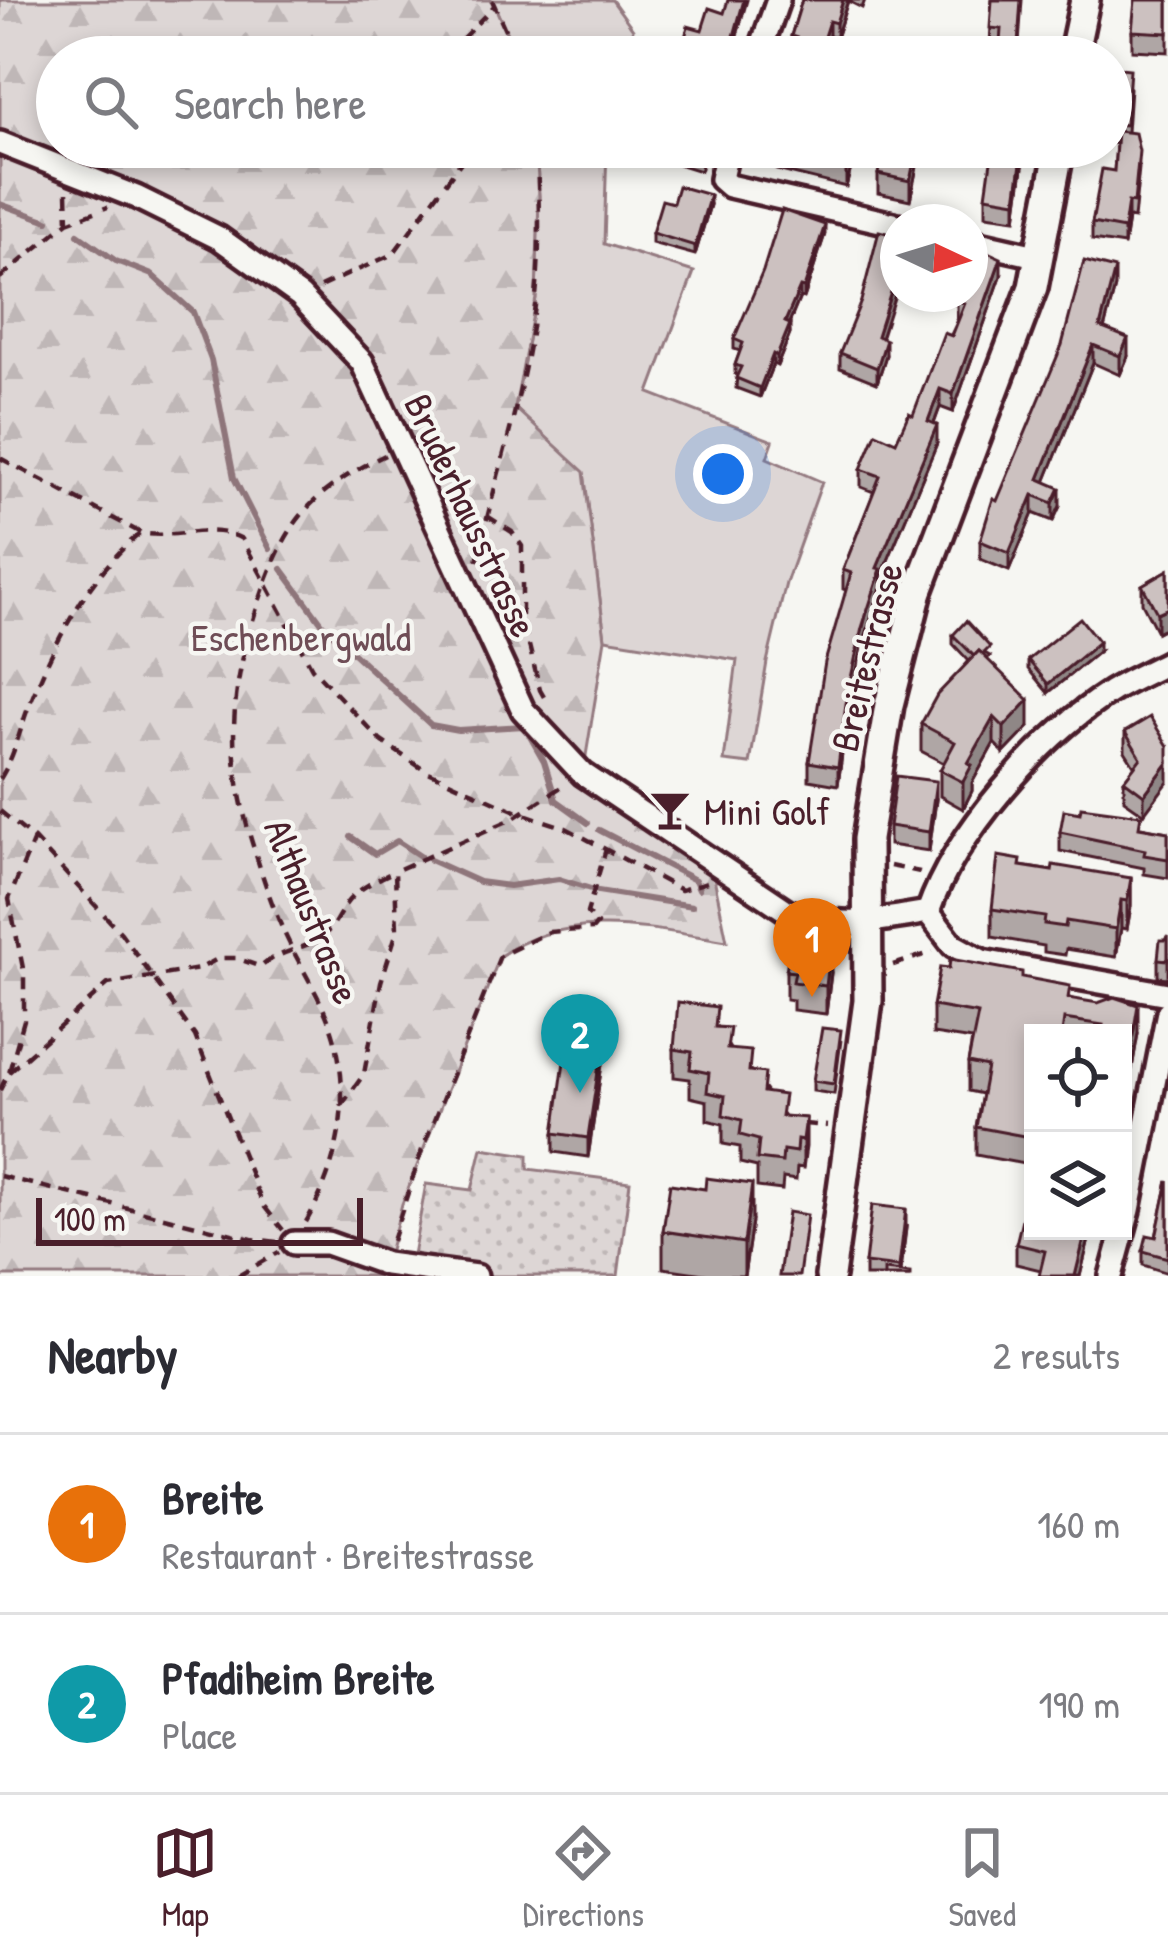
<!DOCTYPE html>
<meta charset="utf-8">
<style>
:root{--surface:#fff;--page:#f7f7f7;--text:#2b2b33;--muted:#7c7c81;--line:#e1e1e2;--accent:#4a1f2b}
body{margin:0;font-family:"Patrick Hand",sans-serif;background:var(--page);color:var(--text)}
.controls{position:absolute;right:36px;bottom:36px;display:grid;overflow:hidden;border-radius:0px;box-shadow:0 6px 18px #0003}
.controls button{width:108px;height:108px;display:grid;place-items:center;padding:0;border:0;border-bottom:3px solid var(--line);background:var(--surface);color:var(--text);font:60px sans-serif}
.compass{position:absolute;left:880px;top:204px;width:108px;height:108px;border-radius:50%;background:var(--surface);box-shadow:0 6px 18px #0003;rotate:94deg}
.scale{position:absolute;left:36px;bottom:30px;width:327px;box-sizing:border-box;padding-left:12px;border:6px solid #4a1f2b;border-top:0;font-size:33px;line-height:42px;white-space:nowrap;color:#4a1f2b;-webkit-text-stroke:9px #f6f6f2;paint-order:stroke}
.you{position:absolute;left:723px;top:474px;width:42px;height:42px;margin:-30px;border:9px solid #fff;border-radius:50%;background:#1a73e8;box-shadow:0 0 0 18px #1a73e833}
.badge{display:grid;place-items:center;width:78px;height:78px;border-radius:50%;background:var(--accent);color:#fff;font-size:39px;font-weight:700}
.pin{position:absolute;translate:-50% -99px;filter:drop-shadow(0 3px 6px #0008)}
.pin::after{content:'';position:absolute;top:63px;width:42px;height:36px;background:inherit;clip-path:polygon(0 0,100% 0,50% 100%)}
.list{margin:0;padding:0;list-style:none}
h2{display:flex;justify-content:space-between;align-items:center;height:156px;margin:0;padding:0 48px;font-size:51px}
h2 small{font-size:39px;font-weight:400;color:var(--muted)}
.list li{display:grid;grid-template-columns:78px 1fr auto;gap:36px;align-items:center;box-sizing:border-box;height:180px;padding:0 48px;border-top:3px solid var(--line)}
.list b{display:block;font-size:45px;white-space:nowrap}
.list p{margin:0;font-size:39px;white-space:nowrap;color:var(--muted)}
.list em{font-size:39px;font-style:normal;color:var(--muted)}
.icon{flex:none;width:66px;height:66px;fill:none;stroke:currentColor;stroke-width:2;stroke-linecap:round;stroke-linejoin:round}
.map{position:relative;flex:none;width:1168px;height:1276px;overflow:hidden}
.search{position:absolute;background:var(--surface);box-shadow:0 6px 18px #0003;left:36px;right:36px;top:36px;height:132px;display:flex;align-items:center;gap:30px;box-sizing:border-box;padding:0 42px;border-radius:66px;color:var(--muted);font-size:45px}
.sheet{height:516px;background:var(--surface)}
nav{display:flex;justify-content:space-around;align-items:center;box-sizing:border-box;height:168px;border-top:3px solid var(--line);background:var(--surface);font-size:33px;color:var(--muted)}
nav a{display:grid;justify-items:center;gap:6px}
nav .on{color:var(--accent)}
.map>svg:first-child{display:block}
.green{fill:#ddd6d5;stroke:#947a80;stroke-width:3}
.forest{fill:url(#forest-firs);stroke:#947a80;stroke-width:3}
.garden{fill:url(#garden-dots);stroke:#947a80;stroke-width:3}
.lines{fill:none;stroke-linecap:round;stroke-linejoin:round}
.stream{stroke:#8e747a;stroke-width:6}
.minor-casing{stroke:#4a1f2b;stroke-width:30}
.major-casing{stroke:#4a1f2b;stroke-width:36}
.path{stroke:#4a1f2b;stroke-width:4.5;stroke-dasharray:12 9;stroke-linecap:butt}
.minor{stroke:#f6f6f2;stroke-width:21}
.major{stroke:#f6f6f2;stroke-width:27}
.wall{fill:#afa6a5;stroke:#4a1f2b;stroke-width:3}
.shaded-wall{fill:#8f8786;stroke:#4a1f2b;stroke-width:3}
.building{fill:#ccc1c0;stroke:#4a1f2b;stroke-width:3}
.labels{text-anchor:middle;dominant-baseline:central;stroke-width:9;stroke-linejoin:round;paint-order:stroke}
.street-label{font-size:39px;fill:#4a1f2b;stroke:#f6f6f2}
.park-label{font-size:39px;fill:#6f4d56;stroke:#f6f6f2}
.poi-label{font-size:39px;fill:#4a1f2b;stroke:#f6f6f2;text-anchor:start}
</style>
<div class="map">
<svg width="1168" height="1276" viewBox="0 0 1168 1276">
<defs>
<pattern id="forest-firs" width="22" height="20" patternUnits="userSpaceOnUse" patternTransform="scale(3)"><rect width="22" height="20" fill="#ddd6d5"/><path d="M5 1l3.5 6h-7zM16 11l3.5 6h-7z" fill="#bfb7b7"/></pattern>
<pattern id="garden-dots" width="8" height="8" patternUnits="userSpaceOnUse" patternTransform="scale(3)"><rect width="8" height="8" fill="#ddd6d5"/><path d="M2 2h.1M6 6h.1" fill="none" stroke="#bfb7b7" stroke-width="1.8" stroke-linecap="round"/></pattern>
</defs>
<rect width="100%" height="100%" fill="#f6f6f2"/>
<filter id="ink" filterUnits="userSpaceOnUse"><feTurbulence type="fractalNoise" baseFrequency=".00833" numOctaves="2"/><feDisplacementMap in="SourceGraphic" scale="24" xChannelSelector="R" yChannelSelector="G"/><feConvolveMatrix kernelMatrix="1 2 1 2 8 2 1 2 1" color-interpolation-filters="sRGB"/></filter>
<g filter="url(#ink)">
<g class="green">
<polygon points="492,0 612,0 633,29 628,57 517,57"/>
<polygon points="536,147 607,147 604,244 694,272 649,393 773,441 767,458 822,482 786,583 767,662 750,764 724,761 737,660 605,639 584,473 515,408 536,298 539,196"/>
</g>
<path class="forest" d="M0 0H492L517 57H57V147H536L539 196 536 298 515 408 584 472 605 639 583 774 711 863 727 941C650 929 570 908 500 956L402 1204 383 1276H0Z"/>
<polygon class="garden" points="482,1148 528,1155 528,1169 630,1182 618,1276 449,1276 411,1266 426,1184 472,1190"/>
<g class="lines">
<g class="stream">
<polyline points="0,204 48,221"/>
<polyline points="78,234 116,261 152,275 193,312 211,360 234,478 270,549"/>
<polyline points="282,569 324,626 431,725 458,730 524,726 544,761 556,800 588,823"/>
<polyline points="599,830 695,880 699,889"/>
<polyline points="351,837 375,854 397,841 420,856"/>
<polyline points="430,860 479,882 509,886 559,879 591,889"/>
<polyline points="598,891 692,906"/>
</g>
<g class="minor-casing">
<g id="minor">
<polyline points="758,57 778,0"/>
<path d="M0 143 136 197 219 238 300 296 362 362 523 710 583 774 787 911C837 930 877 921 928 912"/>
<polyline points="728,147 721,179 729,186 898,225"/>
<polyline points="970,241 1041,257"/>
<path d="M928 912C955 833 1040 737 1110 692 1128 681 1149 672 1168 662"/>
<polyline points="928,912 953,945 982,961 1168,994"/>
<polyline points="294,1243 327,1243 386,1264 476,1276"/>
<polyline points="1111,1276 1129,1210 1168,1012"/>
</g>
</g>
<g class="major-casing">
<g id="major">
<polyline points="1073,57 1085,0"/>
<polyline points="830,1276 868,1001 867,839 889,705 918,591 1033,287 1060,147"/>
</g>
</g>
<g class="path">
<polyline points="492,0 517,57"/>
<polyline points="457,57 456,45 495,5"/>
<polyline points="67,192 68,222"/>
<polyline points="0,278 68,222 108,207"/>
<polyline points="320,287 393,254 464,158 463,147"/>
<path d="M0 458 141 533C173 540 213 522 242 539L312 668 380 740 424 770 518 812 566 828 681 890 707 882"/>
<polyline points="487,516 512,532 522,546 522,617 540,690 548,704"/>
<path d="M477 561C496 473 527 386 536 296 541 247 539 196 536 147"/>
<path d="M0 779C14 757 18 736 27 711 51 649 88 574 141 533"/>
<polyline points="0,811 34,839 121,933 195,1036 263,1205 283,1230"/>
<polyline points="890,866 920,872"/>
<polyline points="893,965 933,952"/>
<path d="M9 1072 108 984 199 969 219 958H236L261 967C277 951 304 950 323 936 337 925 340 908 352 897 364 885 381 878 395 871"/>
<polyline points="0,1090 9,1072 24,1020 24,973 9,899 34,839"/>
<polyline points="341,1106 364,1074 381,982 397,931 395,871 512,819 564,785"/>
<polyline points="804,1124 827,1126"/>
<polyline points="0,1176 252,1239 277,1242"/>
<path d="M306 1222C338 1167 352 1101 334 1037 323 999 299 966 283 930 272 905 263 878 255 852 225 761 228 691 259 602 286 521 309 493 385 455"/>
<polyline points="392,1241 422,1150 500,956 549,932 593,929 597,924 587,913 606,849"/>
<polyline points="238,1276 279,1252"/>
</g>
<use href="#minor" class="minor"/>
<use href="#major" class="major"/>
</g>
<g class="wall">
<polygon points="802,0 865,0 862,8 848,1 836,38 829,36 822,57 809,57 791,51 791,36"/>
<polygon points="992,0 1022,0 1019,44 1031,57 1000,48 990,47"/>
<polygon points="1168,0 1168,52 1132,50 1132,31"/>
<polygon points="1111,67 1130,88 1127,132 1139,168 1134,219 1128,218 1124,245 1092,240 1092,223 1114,171 1116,144 1111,143"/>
<polygon points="708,147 700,171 671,162 671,152"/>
<polygon points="921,147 910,200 878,193 878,174"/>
<polygon points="777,153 852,164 846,187 777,170"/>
<polygon points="1023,167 1016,219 986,215 986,196"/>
<polygon points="673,203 710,205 695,255 652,243 652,233"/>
<polygon points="825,234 804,298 800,297 789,324 790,334 777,366 773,364 760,397 736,388 737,375 735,374 735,365 740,351 734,349 734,339"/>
<polygon points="1001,276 953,412 940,407 934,424 937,443 881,577 881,587 862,647 847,715 838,785 809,780 809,762 846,590 843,589 843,570 874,492 861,487 861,469 896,442 913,415 958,320 957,319 957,304 954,304 954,294 970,294"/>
<polygon points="1115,287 1104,328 1128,356 1120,375 1093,363 1045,482 1060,506 1053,521 1033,513 1009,571 980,559 980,541 997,501"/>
<polygon points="882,338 886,355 877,383 840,368 840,353"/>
<polygon points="1168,570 1168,626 1157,632 1142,603 1142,585"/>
<polygon points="953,635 990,656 987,659 1029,727 1004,753 994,743 972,783 972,791 963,809 940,796 940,770 944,763 921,751 921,724 969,661 953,644"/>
<polygon points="1099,651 1048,693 1028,669 1028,660"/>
<polygon points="1125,732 1168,746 1144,814 1124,800 1124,780 1135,767 1125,751"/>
<polygon points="936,800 929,851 889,845 889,826"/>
<polygon points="1141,827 1168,832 1168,878 1144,874 1144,868 1060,851 1060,832"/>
<polygon points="1021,866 1052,871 1131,878 1131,906 1127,929 1121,928 1116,957 1066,949 1065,955 1044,952 1044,946 992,937 992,909"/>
<polygon points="1168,936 1168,978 1158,977 1158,959"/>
<polygon points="786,971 831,973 826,1014 793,1010 793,1000 786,999"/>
<polygon points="1022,977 1070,998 1138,1033 1130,1080 1123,1080 1123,1033 1033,1033 1029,1165 976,1155 976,1127 982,1094 968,1091 968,1063 972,1040 933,1034 933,1006"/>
<polygon points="717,1027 730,1049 751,1071 784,1116 806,1118 803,1168 797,1167 796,1180 783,1178 782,1190 757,1187 757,1167 740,1163 740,1147 723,1144 723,1124 707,1120 707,1101 690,1097 690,1079 674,1077 674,1049"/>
<polygon points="841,1040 834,1094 813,1091 813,1081"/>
<polygon points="602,1064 588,1157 554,1152 554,1133"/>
<polygon points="1168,1181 1168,1273 1143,1265 1143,1251 1156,1237"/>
<polygon points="752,1221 744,1276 717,1276 663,1268 663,1231"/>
<polygon points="906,1228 901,1272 910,1276 865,1276 865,1263"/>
<polygon points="1091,1231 1080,1276 1039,1276 1041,1270 1016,1264 1016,1244"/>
</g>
<g class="shaded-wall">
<polygon points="744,0 747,0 731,57 731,47"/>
<polygon points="843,0 848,0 836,38 836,23"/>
<polygon points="829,21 829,36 821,57 821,46"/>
<polygon points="852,147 852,164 846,187 846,169"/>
<polygon points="917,147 921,147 910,200 910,181"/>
<polygon points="1023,148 1023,167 1016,219 1016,201"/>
<polygon points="710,195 710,205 695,255 695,246"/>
<polygon points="1128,202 1128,218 1124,245 1124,229"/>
<polygon points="825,225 825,234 804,298 804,288"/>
<polygon points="1001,258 1001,276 953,412 953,394"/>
<polygon points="1115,269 1115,287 1100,345 1100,327"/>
<polygon points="898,270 898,285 877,351 877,336"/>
<polygon points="800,287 800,297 785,332 785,322"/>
<polygon points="790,324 790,334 777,366 777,356"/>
<polygon points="1128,338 1128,356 1120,375 1120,356"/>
<polygon points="886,340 886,355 877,383 877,368"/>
<polygon points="1093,345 1093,363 1039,497 1039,479"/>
<polygon points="773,354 773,364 760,397 760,388"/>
<polygon points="940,389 940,407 928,439 928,421"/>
<polygon points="937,425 937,443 881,577 881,587 862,647 847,715 838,785 838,767 847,696 877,568"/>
<polygon points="1060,488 1060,506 1053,521 1053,503"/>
<polygon points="1033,495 1033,513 1009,571 1009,553"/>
<polygon points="1168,608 1168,626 1157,632 1157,613"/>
<polygon points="1099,642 1099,651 1048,693 1048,684"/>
<polygon points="1029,700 1029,727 1004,753 1004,727"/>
<polygon points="994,717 994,743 972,783 972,791 963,809 963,782 968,763"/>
<polygon points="1168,763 1168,782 1144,814 1144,795"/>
<polygon points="936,781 936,800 929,851 929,832"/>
<polygon points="1131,878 1131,906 1127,929 1127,901"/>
<polygon points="1121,900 1121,928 1116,957 1116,929"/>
<polygon points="831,945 831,973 826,1014 826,986"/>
<polygon points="1138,1005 1138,1033 1130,1080 1130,1053"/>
<polygon points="602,1045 602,1064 588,1157 588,1138"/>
<polygon points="1033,1116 1033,1143 1029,1165 1029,1137"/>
<polygon points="806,1118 806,1147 803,1168 803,1140"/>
<polygon points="752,1184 752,1221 744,1276 744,1243"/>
<polygon points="906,1209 906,1228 899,1276 899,1267"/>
<polygon points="1086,1231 1091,1231 1080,1276 1075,1276"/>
</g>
<g class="building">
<polygon points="728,0 744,0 731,47 735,48 733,57 695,57 681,53 688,26 702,30 709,8 724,13"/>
<polygon points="802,0 843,0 836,23 829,21 821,46 791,36"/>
<polygon points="992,0 1021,0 1018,44 1031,45 1030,57 999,57 1001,29 990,28"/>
<polygon points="1135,0 1168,0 1168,33 1132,31"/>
<polygon points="1111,67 1130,69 1126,125 1111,124"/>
<polygon points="1117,131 1135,133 1139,151 1134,203 1128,202 1124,229 1092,223 1102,169 1114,171"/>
<polygon points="672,147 705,147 700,161 671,152"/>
<polygon points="779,147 852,147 846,169 777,153"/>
<polygon points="883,147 917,147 910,181 878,174"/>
<polygon points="993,147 1023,148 1016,201 986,196"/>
<polygon points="678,186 710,195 695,246 652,233 662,200 673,203"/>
<polygon points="782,210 825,225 804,288 800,287 785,322 790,324 777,356 773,354 760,388 736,378 741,367 735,365 743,343 734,339 763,271"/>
<polygon points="879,231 898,236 898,270 877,336 886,340 877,368 840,353 861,301"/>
<polygon points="970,244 1001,258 953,394 940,389 928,421 937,425 877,568 881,569 862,628 847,696 838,767 809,762 825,662 851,573 843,570 880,476 861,469 876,433 896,442 909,413 913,415 944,333 952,336 965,303 957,301 959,294 970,294"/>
<polygon points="1084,261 1115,269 1100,327 1128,338 1120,356 1093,345 1039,479 1060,488 1053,503 1033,495 1009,553 980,541 993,499 997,501 1062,345"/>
<polygon points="1168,570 1168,608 1157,613 1142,585"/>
<polygon points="1080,618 1099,642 1048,684 1028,660"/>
<polygon points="966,621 990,647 983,654 979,651 974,656 953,635"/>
<polygon points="979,651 1029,700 1004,727 994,717 968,763 972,765 963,782 940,770 955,742 921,724 937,695"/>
<polygon points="1150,717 1168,746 1168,763 1144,795 1124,780 1141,758 1125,732"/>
<polygon points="896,776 936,781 929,832 889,826"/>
<polygon points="1081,807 1141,815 1139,827 1168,832 1168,859 1144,855 1145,850 1060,832 1064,810 1080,813"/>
<polygon points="998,856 1021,860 1020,866 1052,871 1053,865 1131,878 1127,901 1121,900 1116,929 1066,921 1065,927 1044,924 1045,917 992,909"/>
<polygon points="1168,936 1168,960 1158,959 1160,940 1167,940"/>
<polygon points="799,940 831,945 826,986 793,982 795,972 786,971 790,946 798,947"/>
<polygon points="950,959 1022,972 1022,977 1070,986 1068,998 1098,1003 1114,997 1138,1005 1130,1053 1123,1052 1123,1033 1102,1033 1103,1025 1064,1019 1062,1033 1033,1033 1033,1116 1029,1137 976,1127 987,1067 968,1063 978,1014 933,1006 940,967 949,968"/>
<polygon points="678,1002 717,1007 715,1027 730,1028 727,1049 751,1051 749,1071 765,1073 763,1092 784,1095 781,1116 806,1118 803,1140 797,1139 796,1152 783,1150 782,1162 757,1159 759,1140 740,1135 742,1120 723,1115 725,1096 707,1092 709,1073 690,1069 692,1052 674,1049"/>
<polygon points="822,1028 841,1030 834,1084 813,1081"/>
<polygon points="567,1040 602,1045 588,1138 554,1133"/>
<polygon points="706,1178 752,1184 744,1243 663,1231 670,1184 705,1189"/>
<polygon points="1168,1181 1168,1258 1143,1251 1147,1235 1156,1237"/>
<polygon points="872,1205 906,1209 899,1267 865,1263"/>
<polygon points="788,1212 807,1215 799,1276 779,1276"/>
<polygon points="1023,1215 1033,1218 1033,1231 1086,1231 1075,1276 1039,1276 1045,1251 1016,1244"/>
<polygon points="884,1270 910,1273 910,1276 884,1276"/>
</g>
</g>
<defs>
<g id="bar-bare" transform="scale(3.24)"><path d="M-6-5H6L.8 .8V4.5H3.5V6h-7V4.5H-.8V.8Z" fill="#4a1f2b" stroke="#f6f6f2" stroke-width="2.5" paint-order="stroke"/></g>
</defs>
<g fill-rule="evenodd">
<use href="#bar-bare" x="670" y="810"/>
</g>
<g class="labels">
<g class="street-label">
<text transform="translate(472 515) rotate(65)">Bruderhausstrasse</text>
<text transform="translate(866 657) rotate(-76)">Breitestrasse</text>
<text transform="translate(313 911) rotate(68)">Althaustrasse</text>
</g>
<g class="park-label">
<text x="301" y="636">Eschenbergwald</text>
</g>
<g class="poi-label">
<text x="704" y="810">Mini Golf</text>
</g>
</g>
</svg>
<div class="controls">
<button><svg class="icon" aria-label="locate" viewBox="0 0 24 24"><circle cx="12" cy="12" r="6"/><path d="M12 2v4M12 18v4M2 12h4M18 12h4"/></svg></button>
<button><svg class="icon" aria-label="layers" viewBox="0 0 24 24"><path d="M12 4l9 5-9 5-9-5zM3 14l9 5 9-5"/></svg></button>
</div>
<svg class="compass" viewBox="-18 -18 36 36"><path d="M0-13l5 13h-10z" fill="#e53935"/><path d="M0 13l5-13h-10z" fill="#7c7c81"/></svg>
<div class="scale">100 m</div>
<div class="you"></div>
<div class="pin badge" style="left:812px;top:997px;background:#e8710a">1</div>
<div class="pin badge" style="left:580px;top:1093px;background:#0f9aa8">2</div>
<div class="search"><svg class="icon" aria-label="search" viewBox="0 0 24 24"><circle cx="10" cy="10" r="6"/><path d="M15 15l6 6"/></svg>Search here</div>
</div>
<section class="sheet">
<h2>Nearby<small>2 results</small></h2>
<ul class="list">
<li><span class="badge" style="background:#e8710a">1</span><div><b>Breite</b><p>Restaurant · Breitestrasse</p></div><em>160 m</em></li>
<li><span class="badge" style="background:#0f9aa8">2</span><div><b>Pfadiheim Breite</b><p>Place</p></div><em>190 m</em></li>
</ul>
</section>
<nav>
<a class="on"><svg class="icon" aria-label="map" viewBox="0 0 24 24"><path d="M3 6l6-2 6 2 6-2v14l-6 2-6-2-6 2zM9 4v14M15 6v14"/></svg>Map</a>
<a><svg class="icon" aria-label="directions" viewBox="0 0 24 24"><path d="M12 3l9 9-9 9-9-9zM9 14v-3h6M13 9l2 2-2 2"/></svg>Directions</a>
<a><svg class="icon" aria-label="saved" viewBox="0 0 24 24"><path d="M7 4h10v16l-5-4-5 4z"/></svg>Saved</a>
</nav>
